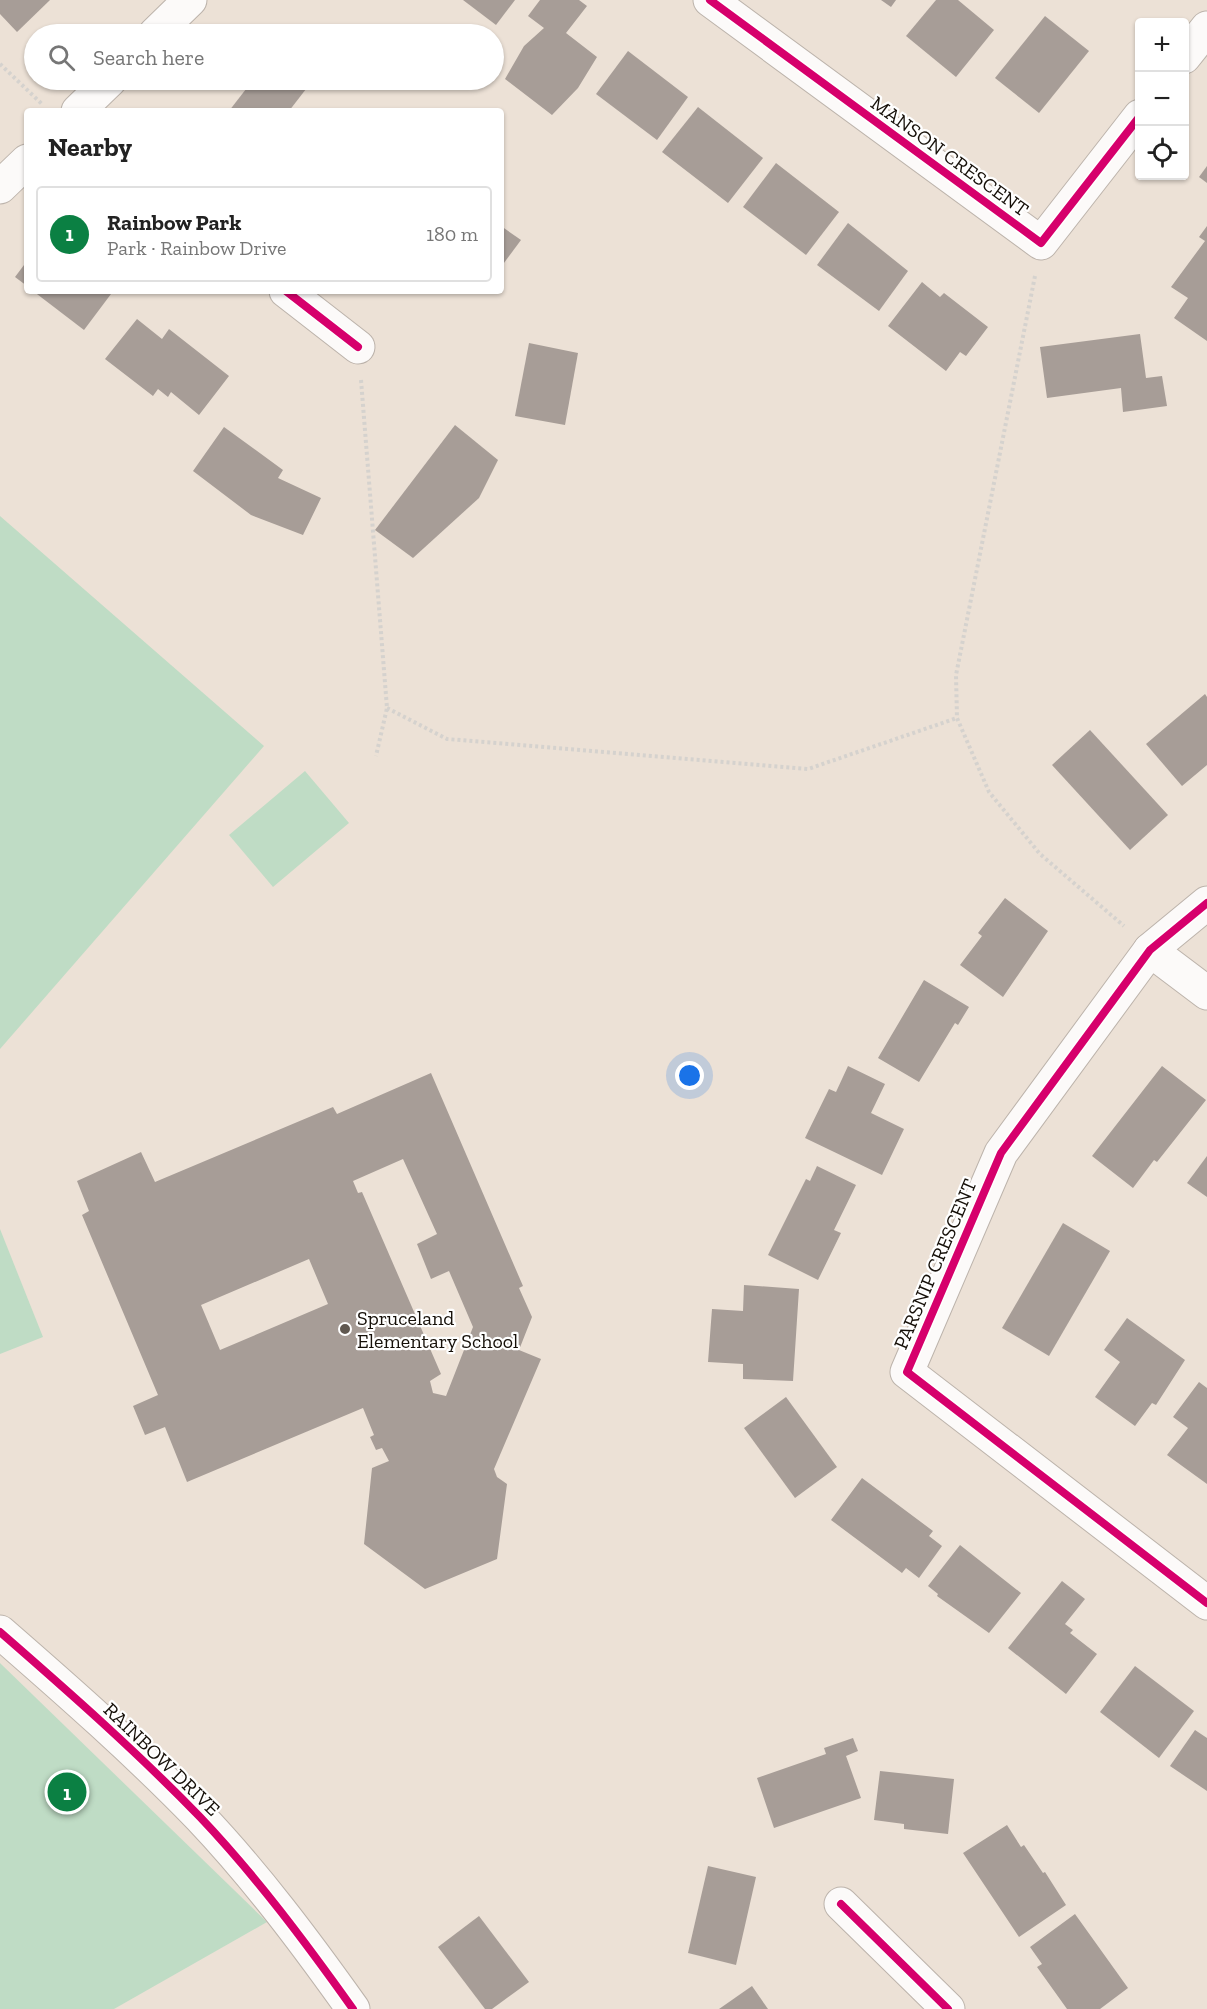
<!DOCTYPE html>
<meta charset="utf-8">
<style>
:root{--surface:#fff;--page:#f6f6f6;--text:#222;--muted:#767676;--line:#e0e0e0;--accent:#0b8043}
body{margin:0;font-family:"Zilla Slab",serif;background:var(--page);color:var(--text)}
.controls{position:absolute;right:18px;top:18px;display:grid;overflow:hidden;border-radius:6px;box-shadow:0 2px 4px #0004}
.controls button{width:54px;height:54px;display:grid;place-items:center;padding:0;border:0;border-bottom:2px solid var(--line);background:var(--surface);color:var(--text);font:30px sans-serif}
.you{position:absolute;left:690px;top:1076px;width:21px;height:21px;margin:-15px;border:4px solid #fff;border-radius:50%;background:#1a73e8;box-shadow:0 0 0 9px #1a73e833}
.badge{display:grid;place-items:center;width:39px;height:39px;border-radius:50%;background:var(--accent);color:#fff;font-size:20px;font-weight:700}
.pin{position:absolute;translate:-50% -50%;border:3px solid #fff;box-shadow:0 2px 6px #0006}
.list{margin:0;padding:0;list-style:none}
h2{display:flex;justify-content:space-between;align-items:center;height:78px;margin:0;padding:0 24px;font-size:26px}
h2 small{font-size:20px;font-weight:400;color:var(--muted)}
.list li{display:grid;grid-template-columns:39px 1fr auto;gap:18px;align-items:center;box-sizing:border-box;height:96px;margin:0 12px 12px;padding:0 12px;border:2px solid var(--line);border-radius:6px}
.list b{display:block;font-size:22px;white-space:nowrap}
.list p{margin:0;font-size:20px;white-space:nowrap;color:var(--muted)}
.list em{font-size:20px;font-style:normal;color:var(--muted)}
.icon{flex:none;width:33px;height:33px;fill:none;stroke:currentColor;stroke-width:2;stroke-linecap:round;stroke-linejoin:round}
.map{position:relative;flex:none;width:1207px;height:2009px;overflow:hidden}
.search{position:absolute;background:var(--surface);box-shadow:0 2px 4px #0004;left:24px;top:24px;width:480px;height:66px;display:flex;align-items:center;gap:15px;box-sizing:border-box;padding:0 21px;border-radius:33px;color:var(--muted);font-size:22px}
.panel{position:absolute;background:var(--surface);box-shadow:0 2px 4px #0004;left:24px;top:108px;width:480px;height:186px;border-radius:6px}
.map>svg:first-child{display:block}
.green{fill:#bfdcc5}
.building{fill:#a79d97;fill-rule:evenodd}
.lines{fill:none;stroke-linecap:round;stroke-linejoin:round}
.minor-casing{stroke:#bcb3ab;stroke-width:35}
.path{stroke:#d5d2ce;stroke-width:4;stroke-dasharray:3 3;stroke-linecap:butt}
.minor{stroke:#fcfaf9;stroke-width:33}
.cycleway-casing{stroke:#fff;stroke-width:11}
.cycleway{stroke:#d6006c;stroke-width:8}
.poi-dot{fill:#605850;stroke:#fff;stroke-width:2}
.labels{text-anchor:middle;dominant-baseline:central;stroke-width:4.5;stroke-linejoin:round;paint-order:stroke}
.street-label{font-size:20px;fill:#150f08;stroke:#fff}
.poi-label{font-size:20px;fill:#150f08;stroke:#fff;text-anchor:start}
</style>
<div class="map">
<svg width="1207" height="2009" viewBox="0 0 1207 2009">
<rect width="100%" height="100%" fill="#ece1d6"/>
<g class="green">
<polygon points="0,516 264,746 0,1049"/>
<polygon points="305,771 349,823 273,887 229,835"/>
<polygon points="0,1229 43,1337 0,1354"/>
<polygon points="0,1663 267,1922 114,2009 0,2009"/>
</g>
<g class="building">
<polygon points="0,0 50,0 17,32 0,14"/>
<polygon points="463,0 515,0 496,25"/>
<polygon points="540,0 579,0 587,6 566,33 597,57 578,88 552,115 505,79 524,46 544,28 528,16"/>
<polygon points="881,0 896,0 891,7"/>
<polygon points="936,0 958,0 994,30 956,77 906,36"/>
<polygon points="1045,16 1089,51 1039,113 995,78"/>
<polygon points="293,28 302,34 288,34"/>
<polygon points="628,51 688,97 657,140 596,94"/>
<polygon points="253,80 313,80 289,111 229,111"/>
<polygon points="698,107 763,158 728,203 662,152"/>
<polygon points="776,163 839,212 806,255 743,207"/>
<polygon points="1207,166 1207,183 1199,177"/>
<polygon points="848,223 908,271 879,311 817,265"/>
<polygon points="501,226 521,240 501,267"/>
<polygon points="1207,226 1207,341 1174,318 1188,298 1171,287 1205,241 1199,237"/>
<polygon points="27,261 27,286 15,277"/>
<polygon points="922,282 940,297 944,293 988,327 966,356 960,352 946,371 888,326"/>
<polygon points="33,291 107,291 111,294 84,330"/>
<polygon points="137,319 162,339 169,329 229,376 199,415 171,392 168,397 158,389 153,396 105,359"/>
<polygon points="1140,334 1146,378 1162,376 1167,406 1123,412 1121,388 1047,398 1040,347"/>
<polygon points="529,343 578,353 565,425 515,416"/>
<polygon points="455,425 498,460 479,498 413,558 375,530"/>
<polygon points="224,427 283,470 278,478 321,498 303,535 251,515 193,471"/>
<polygon points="1205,694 1207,697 1207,765 1182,786 1146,744"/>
<polygon points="1090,730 1168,815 1130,850 1052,765"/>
<polygon points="1005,898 1048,931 1003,997 960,965 982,936 978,933"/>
<polygon points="924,980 969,1007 958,1025 955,1023 919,1082 878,1058"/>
<polygon points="848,1066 885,1084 871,1113 904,1129 882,1175 805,1138 829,1089 836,1092"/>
<polygon points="1162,1066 1206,1100 1157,1162 1154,1160 1133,1188 1092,1156"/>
<path d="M431 1073 523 1286 519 1288 532 1317 519 1350 541 1359 494 1469 497 1477 507 1484 497 1559 425 1589 364 1544 372 1468 389 1461 382 1448 376 1450 370 1437 374 1435 363 1408 187 1482 165 1427 145 1435 133 1406 158 1395 82 1215 89 1211 77 1181 141 1152 155 1182 333 1107 337 1114ZM403 1159 437 1234 417 1244 431 1279 449 1271 473 1327 446 1396 433 1393 430 1381 441 1374 362 1192 358 1193 353 1181ZM309 1259 328 1304 220 1350 201 1305Z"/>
<polygon points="1207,1156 1207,1197 1187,1183"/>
<polygon points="817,1166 856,1185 834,1230 841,1233 818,1280 768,1255 806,1179 810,1181"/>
<polygon points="1063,1223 1110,1251 1049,1356 1002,1328"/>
<polygon points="744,1285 799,1289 793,1381 743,1379 743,1364 708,1362 712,1309 743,1311"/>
<polygon points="1127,1318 1185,1360 1156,1405 1152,1403 1135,1426 1095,1397 1120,1362 1104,1350"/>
<polygon points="1199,1382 1207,1388 1207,1484 1167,1455 1188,1428 1173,1417"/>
<polygon points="786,1397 837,1467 795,1498 744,1428"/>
<polygon points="862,1478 933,1531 929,1536 942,1546 919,1578 906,1568 902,1573 831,1520"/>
<polygon points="960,1545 1021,1593 989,1633 937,1596 938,1594 928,1586"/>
<polygon points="1062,1581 1085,1599 1065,1624 1073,1630 1070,1633 1097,1654 1066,1694 1008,1648"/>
<polygon points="1135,1666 1194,1711 1159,1758 1100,1712"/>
<polygon points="1195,1730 1207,1738 1207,1791 1170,1766"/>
<polygon points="853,1738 858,1751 846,1756 861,1798 774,1828 757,1778 826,1754 824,1748"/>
<polygon points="880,1771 954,1779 948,1834 904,1829 904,1824 874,1820"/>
<polygon points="1007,1825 1021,1847 1024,1845 1043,1873 1045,1872 1066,1905 1019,1937 963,1853"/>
<polygon points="708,1866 756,1877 736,1965 688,1953"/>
<polygon points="1075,1914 1128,1988 1100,2009 1067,2009 1037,1967 1042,1964 1030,1947"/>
<polygon points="479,1916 529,1982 492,2009 485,2009 438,1947"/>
<polygon points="752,1986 768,2009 719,2009"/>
</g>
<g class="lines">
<g class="minor-casing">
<g id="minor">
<polyline points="710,0 1041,243 1140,116"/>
<polyline points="155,34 190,0"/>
<polyline points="1184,57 1207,28"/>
<polyline points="78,111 110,80"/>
<polyline points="0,187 27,161"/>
<polyline points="286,291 358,347"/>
<polyline points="1207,903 1150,950 1001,1153 907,1372 1207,1603"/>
<polyline points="1150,950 1207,993"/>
<path d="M0 1632C69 1692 137 1752 200 1817 256 1876 306 1943 353 2009"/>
<polyline points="841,1904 948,2009"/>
</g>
</g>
<g class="path">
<polyline points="0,64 43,105"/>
<polyline points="1035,276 956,675 957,718 989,792 1040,854 1124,926"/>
<polyline points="361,380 387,708 376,756"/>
<polyline points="387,708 447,739 808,769 957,718"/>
</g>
<use href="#minor" class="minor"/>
<g class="cycleway-casing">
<g id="cycleway">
<polyline points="710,0 1041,243 1140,116"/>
<polyline points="286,291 358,347"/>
<polyline points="1207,903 1150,950 1001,1153 907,1372 1207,1603"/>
<path d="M0 1632C69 1692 137 1752 200 1817 256 1876 306 1943 353 2009"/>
<polyline points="841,1904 948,2009"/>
</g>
</g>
<use href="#cycleway" class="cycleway"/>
</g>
<circle class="poi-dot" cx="345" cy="1329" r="6"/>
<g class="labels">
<g class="street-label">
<text transform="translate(950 156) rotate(36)">MANSON CRESCENT</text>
<text transform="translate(935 1264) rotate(-67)">PARSNIP CRESCENT</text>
<text transform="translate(162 1759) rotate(44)">RAINBOW DRIVE</text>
</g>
<g class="poi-label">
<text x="357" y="1318">Spruceland<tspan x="357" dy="23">Elementary School</tspan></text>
</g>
</g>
</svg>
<div class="controls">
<button>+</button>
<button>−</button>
<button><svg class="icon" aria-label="locate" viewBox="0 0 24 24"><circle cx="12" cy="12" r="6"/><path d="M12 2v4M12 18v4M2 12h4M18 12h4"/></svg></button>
</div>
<div class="you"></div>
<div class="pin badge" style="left:67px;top:1792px">1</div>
<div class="search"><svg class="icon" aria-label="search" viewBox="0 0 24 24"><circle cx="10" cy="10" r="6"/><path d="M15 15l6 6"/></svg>Search here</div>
<section class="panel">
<h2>Nearby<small></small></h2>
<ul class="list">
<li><span class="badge">1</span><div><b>Rainbow Park</b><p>Park · Rainbow Drive</p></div><em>180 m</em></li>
</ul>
</section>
</div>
